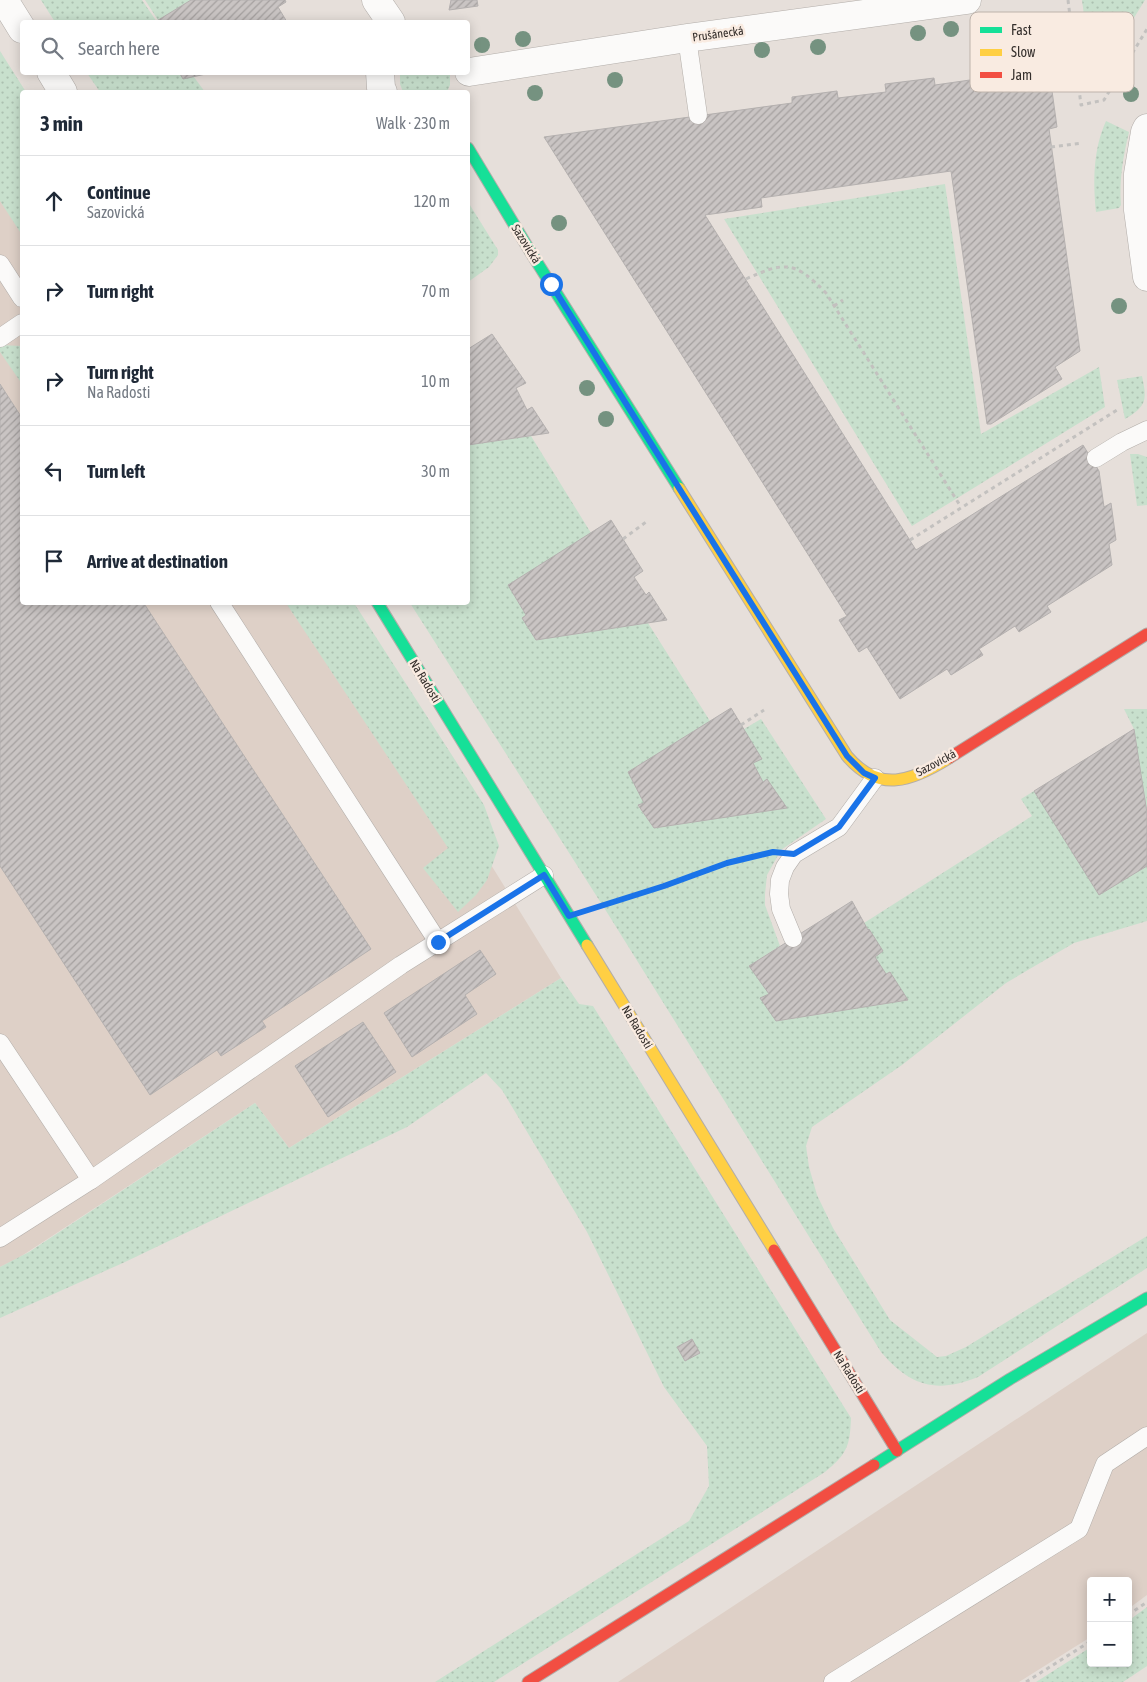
<!DOCTYPE html>
<meta charset="utf-8">
<style>
:root{--surface:#fff;--page:#f6f6f7;--text:#1f2937;--muted:#747a83;--line:#e0e1e3}
body{margin:0;font-family:"Asap Condensed",sans-serif;background:var(--page);color:var(--text)}
.controls{position:absolute;right:15px;bottom:15px;display:grid;overflow:hidden;border-radius:5px;box-shadow:0 2px 12px #0003}
.controls button{width:45px;height:45px;display:grid;place-items:center;padding:0;border:0;border-bottom:1px solid var(--line);background:var(--surface);color:var(--text);font:25px sans-serif}
.stop{position:absolute;width:15px;height:15px;margin:-11px;border:4px solid #1a73e8;border-radius:50%;background:#fff}
.stop.end{background:#1a73e8;border-color:#fff;box-shadow:0 1px 5px #0008}
.list{margin:0;padding:0;list-style:none}
h2{display:flex;justify-content:space-between;align-items:center;height:65px;margin:0;padding:0 20px;font-size:21px}
h2 small{font-size:16px;font-weight:400;color:var(--muted)}
.list li{display:grid;grid-template-columns:32px 1fr auto;gap:15px;align-items:center;box-sizing:border-box;height:90px;padding:0 20px;border-top:1px solid var(--line)}
.list b{display:block;font-size:19px;white-space:nowrap}
.list p{margin:0;font-size:16px;white-space:nowrap;color:var(--muted)}
.list em{font-size:16px;font-style:normal;color:var(--muted)}
.icon{flex:none;width:28px;height:28px;fill:none;stroke:currentColor;stroke-width:2;stroke-linecap:round;stroke-linejoin:round}
.map{position:relative;flex:none;width:1147px;height:1682px;overflow:hidden}
.search{position:absolute;background:var(--surface);box-shadow:0 2px 12px #0003;left:20px;top:20px;width:450px;height:55px;display:flex;align-items:center;gap:12px;box-sizing:border-box;padding:0 18px;border-radius:5px;color:var(--muted);font-size:19px}
.panel{position:absolute;background:var(--surface);box-shadow:0 2px 12px #0003;left:20px;top:90px;width:450px;height:515px;border-radius:5px}
.map>svg:first-child{display:block}
.built{fill:#ded0c7}
.green{fill:url(#green-dots);fill-rule:evenodd}
.building{fill:url(#building-hatch);stroke:#b4b0af}
.lines{fill:none;stroke-linecap:round;stroke-linejoin:round}
.lane-casing{stroke:#b2ada9;stroke-width:19}
.street-casing{stroke:#b2ada9;stroke-width:29}
.fast-casing{stroke:#b2ada9;stroke-width:13}
.slow-casing{stroke:#b2ada9;stroke-width:13}
.jam-casing{stroke:#b2ada9;stroke-width:13}
.path{stroke:#c3c1bf;stroke-width:3;stroke-dasharray:4 4;stroke-linecap:butt}
.lane{stroke:#fbfaf9;stroke-width:18}
.street{stroke:#fbfaf9;stroke-width:28}
.fast{stroke:#16e098;stroke-width:11}
.slow{stroke:#ffcf43;stroke-width:11}
.jam{stroke:#f24e42;stroke-width:11}
.tree{fill:#759280}
.route{stroke:#1a73e8;stroke-width:6}
.labels{text-anchor:middle;dominant-baseline:central;stroke-width:5;stroke-linejoin:round;paint-order:stroke}
.street-label{font-size:12px;fill:#352f2c;stroke:#f9ebe1}
.key{fill:#f9ebe1;stroke:#beb3ab;stroke-width:1}
.key-label{font-size:14px;fill:#352f2c}
</style>
<div class="map">
<svg width="1147" height="1682" viewBox="0 0 1147 1682">
<defs>
<pattern id="green-dots" width="8" height="8" patternUnits="userSpaceOnUse" patternTransform="scale(1.25)"><rect width="8" height="8" fill="#c8e0cd"/><path d="M2 2h.1M6 6h.1" fill="none" stroke="#acc0b0" stroke-width="1.8" stroke-linecap="round"/></pattern>
<pattern id="building-hatch" width="6" height="6" patternUnits="userSpaceOnUse" patternTransform="scale(1.25)"><rect width="6" height="6" fill="#c9c4c3"/><path d="M-1 1l2-2M0 6l6-6M5 7l2-2" fill="none" stroke="#a4a09f"/></pattern>
</defs>
<rect width="100%" height="100%" fill="#e6dfda"/>
<g class="built">
<polygon points="0,70 22,106 22,602 329,603 561,978 289,1148 255,1103 20,1257 0,1267"/>
<polygon points="1147,1333 1147,1595 1128,1609 1128,1581 1091,1581 1091,1636 1089,1638 1019,1682 618,1682"/>
</g>
<g class="green">
<polygon points="41,0 142,0 157,22 55,22"/>
<polygon points="145,0 191,0 158,20"/>
<polygon points="1082,0 1145,0 1093,84"/>
<polygon points="0,51 26,92 22,92 22,235 0,201"/>
<polygon points="87,73 191,73 205,92 100,92"/>
<polygon points="400,73 450,73 450,85 447,92 403,92 400,84"/>
<path d="M1106 121 1129 132C1123 157 1119 180 1121 205L1119 208 1096 212C1093 181 1093 150 1106 121Z"/>
<polygon points="945,184 981,434 1099,367 1105,407 912,526 724,219"/>
<polygon points="468,202 498,250 498,255 489,267 468,282"/>
<polygon points="0,345 22,346 22,384 0,352"/>
<path d="M1142 376C1147 400 1147 406 1125 419L1117 380Z"/>
<path d="M531 436 591 533 508 585 526 615 522 618 536 640 648 623 710 721 628 772 644 803 638 806 654 828 786 808 763 782 753 763 744 729 761 719 826 819 781 850 767 875 765 894V905L780 946 749 966 769 994 761 998 776 1021 908 1000 890 972 886 974 875 957 883 951 864 923 1032 816 1021 799 1034 791 1099 895 1147 866V921L1074 943 1006 983 902 1065 812 1127 806 1146 809 1167 817 1195 833 1228 890 1320 937 1357 946 1356 966 1347 1147 1236V1268L978 1377C936 1394 910 1386 881 1352L608 914 410 603 468 602V445Z"/>
<polygon points="1130,454 1138,454 1147,457 1147,505 1137,506"/>
<polygon points="286,603 354,603 484,805 499,846 487,880 476,895 458,912 423,868 448,848"/>
<polygon points="1124,709 1147,709 1147,813 1134,729"/>
<path d="M561 978 579 1004 593 1006 851 1418C850 1446 847 1454 825 1472L494 1682H435L689 1521 709 1486 707 1446 664 1387 587 1232 502 1090 486 1073 407 1127 125 1262 0 1318V1267L29 1252 255 1103 289 1148ZM692 1339 700 1353 685 1361 677 1347Z"/>
<polygon points="1147,1607 1147,1666 1123,1682 1036,1682 1091,1647 1091,1663 1128,1663 1128,1621"/>
</g>
<g class="building">
<polygon points="191,0 285,0 286,2 278,7 287,22 155,22"/>
<polygon points="451,0 477,0 478,6 449,10"/>
<polygon points="1048,62 1057,127 1049,129 1080,351 1055,367 1062,379 991,424 987,424 951,171 761,198 762,207 705,215 916,550 1083,445 1099,471 1104,507 1111,503 1116,540 1109,544 1112,565 1047,606 1051,612 1019,632 1015,626 979,649 983,655 951,675 947,669 900,699 867,647 859,652 839,620 847,616 544,137 792,103 792,97 837,91 838,98 886,92 885,84 934,78 935,85 998,76 997,69"/>
<polygon points="179,72 215,72 183,79"/>
<polygon points="492,334 526,383 516,388 527,410 532,407 549,433 468,445 468,349"/>
<polygon points="0,384 22,418 22,602 143,602 371,949 262,1021 266,1027 221,1056 217,1050 150,1095 0,866"/>
<polygon points="611,520 643,571 634,577 646,595 649,592 667,620 536,640 522,618 526,615 508,585"/>
<polygon points="731,708 762,759 753,763 763,782 767,779 787,808 654,828 638,805 644,803 628,772"/>
<polygon points="1134,729 1147,813 1147,866 1099,895 1034,791"/>
<polygon points="852,901 868,930 869,929 883,951 875,957 886,974 890,972 908,1000 776,1021 760,998 769,994 749,966"/>
<polygon points="480,950 496,974 465,995 477,1014 412,1057 384,1013"/>
<polygon points="363,1022 396,1072 328,1117 295,1066"/>
<polygon points="692,1339 700,1353 685,1361 677,1347"/>
</g>
<g class="lines">
<g class="lane-casing">
<g id="lane">
<polyline points="687,38 698,115"/>
<polyline points="0,264 22,298"/>
<polyline points="0,338 22,323"/>
<polyline points="1096,458 1122,442 1147,430"/>
<polyline points="219,602 438,942"/>
<polyline points="793,938 781,909 779,894 780,880 785,867 794,854 839,827 875,778"/>
<polyline points="0,1043 91,1180"/>
<polyline points="0,1238 91,1180 401,965 544,875"/>
<polyline points="833,1682 1079,1529 1105,1464 1147,1436"/>
</g>
</g>
<g class="street-casing">
<g id="street">
<polyline points="4,0 22,29"/>
<polyline points="376,0 391,22"/>
<polyline points="51,72 63,92"/>
<polyline points="380,72 381,88 383,92"/>
<polyline points="469,72 687,38 967,0"/>
<polyline points="1147,128 1145,132 1138,174 1138,210 1147,277"/>
</g>
</g>
<g class="fast-casing">
<g id="fast">
<polyline points="468,148 533,256 679,488"/>
<polyline points="377,602 587,945"/>
<polyline points="874,1465 1010,1379 1147,1298"/>
</g>
</g>
<g class="slow-casing">
<g id="slow">
<path d="M679 488 847 756C879 794 912 781 949 758"/>
<polyline points="587,945 774,1250"/>
</g>
</g>
<g class="jam-casing">
<g id="jam">
<polyline points="949,758 1147,634"/>
<polyline points="774,1250 897,1451"/>
<polyline points="528,1682 874,1465"/>
</g>
</g>
<g class="path">
<polyline points="1068,0 1081,105 1104,100 1147,29"/>
<polyline points="1051,147 1082,143"/>
<path d="M746 279C785 261 795 261 826 293L961 507"/>
<polyline points="834,306 843,300"/>
<polyline points="623,539 646,522"/>
<polyline points="910,540 1117,410"/>
<polyline points="741,725 764,710"/>
<polyline points="598,907 664,887 727,863 764,854"/>
<polyline points="1128,1615 1147,1602"/>
<polyline points="1026,1682 1091,1641"/>
</g>
<use href="#lane" class="lane"/>
<use href="#street" class="street"/>
<use href="#fast" class="fast"/>
<use href="#slow" class="slow"/>
<use href="#jam" class="jam"/>
</g>
<g class="tree">
<circle cx="951" cy="29" r="8"/>
<circle cx="918" cy="33" r="8"/>
<circle cx="523" cy="39" r="8"/>
<circle cx="482" cy="45" r="8"/>
<circle cx="818" cy="47" r="8"/>
<circle cx="762" cy="50" r="8"/>
<circle cx="615" cy="80" r="8"/>
<circle cx="535" cy="93" r="8"/>
<circle cx="1131" cy="94" r="8"/>
<circle cx="559" cy="223" r="8"/>
<circle cx="1119" cy="306" r="8"/>
<circle cx="587" cy="388" r="8"/>
<circle cx="606" cy="419" r="8"/>
</g>
<g class="lines">
<polyline class="route" points="438,942 544,875 569,916 664,886 727,863 773,852 794,854 839,827 875,778 864,773 847,756 551,284"/>
</g>
<g class="labels">
<g class="street-label">
<text transform="translate(718 34) rotate(-8)">Prušánecká</text>
<text transform="translate(526 244) rotate(58)">Sazovická</text>
<text transform="translate(425 681) rotate(59)">Na Radosti</text>
<text transform="translate(936 763) rotate(-28)">Sazovická</text>
<text transform="translate(637 1027) rotate(59)">Na Radosti</text>
<text transform="translate(849 1372) rotate(58)">Na Radosti</text>
</g>
</g>
<rect x="970" y="12" width="164" height="80" rx="8" class="key"/>
<rect x="980" y="27" width="22" height="6" fill="#16e098"/>
<rect x="980" y="49" width="22" height="7" fill="#ffcf43"/>
<rect x="980" y="72" width="22" height="6" fill="#f24e42"/>
<g class="key-label">
<text x="1011" y="35">Fast</text>
<text x="1011" y="57">Slow</text>
<text x="1011" y="80">Jam</text>
</g>
</svg>
<div class="controls">
<button>+</button>
<button>−</button>
</div>
<div class="stop" style="left:551px;top:284px"></div>
<div class="stop end" style="left:438px;top:942px"></div>
<div class="search"><svg class="icon" aria-label="search" viewBox="0 0 24 24"><circle cx="10" cy="10" r="6"/><path d="M15 15l6 6"/></svg>Search here</div>
<section class="panel">
<h2>3 min<small>Walk · 230 m</small></h2>
<ul class="list">
<li><svg class="icon" aria-label="ahead" viewBox="0 0 24 24"><path d="M12 20V5M6 11l6-6 6 6"/></svg><div><b>Continue</b><p>Sazovická</p></div><em>120 m</em></li>
<li><svg class="icon" aria-label="right" viewBox="0 0 24 24"><path d="M7 20v-9h11M14 6l5 5-5 5"/></svg><div><b>Turn right</b></div><em>70 m</em></li>
<li><svg class="icon" aria-label="right" viewBox="0 0 24 24"><path d="M7 20v-9h11M14 6l5 5-5 5"/></svg><div><b>Turn right</b><p>Na Radosti</p></div><em>10 m</em></li>
<li><svg class="icon" aria-label="left" viewBox="0 0 24 24"><path d="M17 20v-9H6M10 6l-5 5 5 5"/></svg><div><b>Turn left</b></div><em>30 m</em></li>
<li><svg class="icon" aria-label="arrive" viewBox="0 0 24 24"><path d="M6 21V4h12l-3 4 3 4H6"/></svg><div><b>Arrive at destination</b></div></li>
</ul>
</section>
</div>
